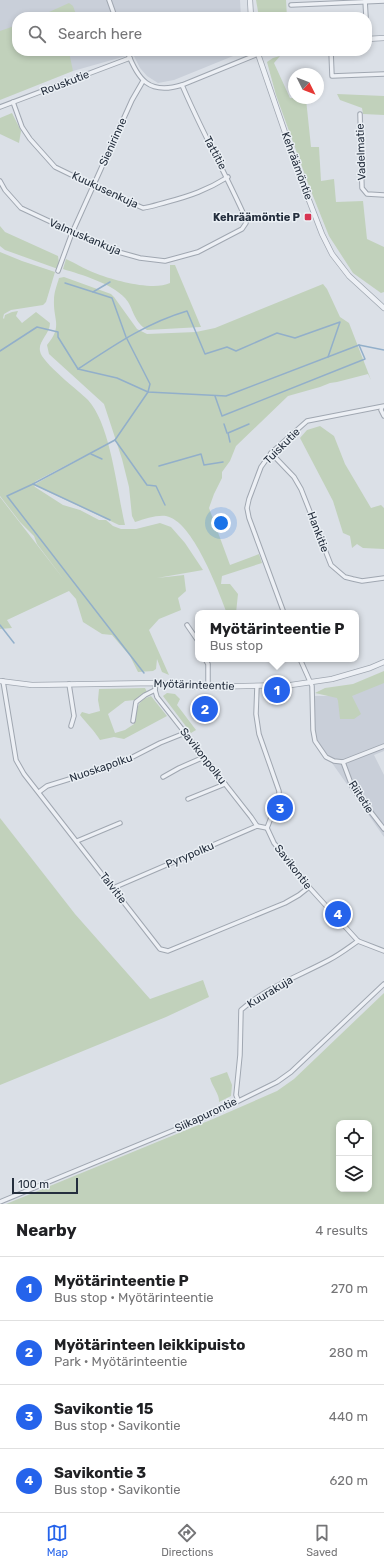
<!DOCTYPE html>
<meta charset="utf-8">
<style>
:root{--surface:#fff;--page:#f6f6f6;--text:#202124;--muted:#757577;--line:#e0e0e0;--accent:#2563eb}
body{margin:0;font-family:Rubik,sans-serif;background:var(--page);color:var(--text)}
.controls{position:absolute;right:12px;bottom:12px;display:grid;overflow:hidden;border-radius:8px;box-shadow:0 2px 6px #0003}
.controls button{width:36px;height:36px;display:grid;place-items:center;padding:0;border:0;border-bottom:1px solid var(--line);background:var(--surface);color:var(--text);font:20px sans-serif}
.compass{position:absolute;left:288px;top:68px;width:36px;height:36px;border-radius:50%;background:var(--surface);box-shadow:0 2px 6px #0003;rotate:132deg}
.scale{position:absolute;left:12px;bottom:10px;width:66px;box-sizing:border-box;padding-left:4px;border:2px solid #242e3d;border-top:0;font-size:11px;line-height:14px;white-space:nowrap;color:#242e3d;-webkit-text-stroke:3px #eaeff4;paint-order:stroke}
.you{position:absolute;left:221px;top:523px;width:14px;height:14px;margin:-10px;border:3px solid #fff;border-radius:50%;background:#1a73e8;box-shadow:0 0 0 6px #1a73e833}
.badge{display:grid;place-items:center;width:26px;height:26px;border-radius:50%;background:var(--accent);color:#fff;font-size:13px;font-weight:700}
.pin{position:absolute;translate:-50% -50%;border:2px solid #fff;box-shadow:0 1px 4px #0006}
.popup{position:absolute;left:195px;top:610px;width:164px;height:52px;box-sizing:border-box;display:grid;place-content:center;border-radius:8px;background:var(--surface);filter:drop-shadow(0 1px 3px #0005);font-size:13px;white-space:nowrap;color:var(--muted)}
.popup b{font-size:15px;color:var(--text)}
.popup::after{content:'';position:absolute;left:50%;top:100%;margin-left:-8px;border:8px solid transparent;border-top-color:var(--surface)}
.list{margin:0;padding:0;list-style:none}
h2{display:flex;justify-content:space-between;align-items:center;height:52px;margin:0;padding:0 16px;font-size:17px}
h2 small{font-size:13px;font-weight:400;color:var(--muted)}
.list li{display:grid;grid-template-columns:26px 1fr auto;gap:12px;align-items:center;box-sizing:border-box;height:64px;padding:0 16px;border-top:1px solid var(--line)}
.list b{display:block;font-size:15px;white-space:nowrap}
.list p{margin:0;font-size:13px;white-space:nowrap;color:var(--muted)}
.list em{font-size:13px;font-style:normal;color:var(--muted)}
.icon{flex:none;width:22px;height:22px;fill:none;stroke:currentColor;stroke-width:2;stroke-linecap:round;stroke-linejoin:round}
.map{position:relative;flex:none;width:384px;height:1204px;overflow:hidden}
.search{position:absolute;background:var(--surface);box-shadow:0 2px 6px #0003;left:12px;right:12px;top:12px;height:44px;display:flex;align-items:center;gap:10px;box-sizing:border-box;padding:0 14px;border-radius:16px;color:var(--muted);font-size:15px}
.sheet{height:308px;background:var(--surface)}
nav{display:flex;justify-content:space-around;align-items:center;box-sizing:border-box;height:56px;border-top:1px solid var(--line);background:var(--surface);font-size:11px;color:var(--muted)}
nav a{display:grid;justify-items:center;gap:2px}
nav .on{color:var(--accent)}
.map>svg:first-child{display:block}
.built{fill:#c9cfd9}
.green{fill:#c1d1bb;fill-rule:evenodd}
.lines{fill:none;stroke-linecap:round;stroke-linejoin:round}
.stream{stroke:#92afca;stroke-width:1.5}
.minor-casing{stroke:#a0a7b1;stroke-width:5.5}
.tertiary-casing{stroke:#a0a7b1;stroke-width:6}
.minor{stroke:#edf0f5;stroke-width:3.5}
.tertiary{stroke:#edf0f5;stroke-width:4.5}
.poi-dot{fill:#d73452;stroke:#eaeff4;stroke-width:1.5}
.labels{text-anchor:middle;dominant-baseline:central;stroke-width:3;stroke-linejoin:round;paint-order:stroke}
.street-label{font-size:11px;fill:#242e3d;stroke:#eaeff4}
.poi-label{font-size:11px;font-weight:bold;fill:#242e3d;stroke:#eaeff4;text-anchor:end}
</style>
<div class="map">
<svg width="384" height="1204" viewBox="0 0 384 1204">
<rect width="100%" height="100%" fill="#dbe0e7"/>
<g class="built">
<polygon points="0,0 240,0 241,17 17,17 17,51 0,67"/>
<polygon points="63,51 243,51 243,52 174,80 158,83 147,76 140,68 133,54 73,71"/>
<polygon points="384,680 384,751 374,755 384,775 384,837 311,733 310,696 348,696"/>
</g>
<g class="green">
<polygon points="256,0 286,0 287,17 259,17"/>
<polygon points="69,3 73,6 77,17 38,17"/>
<polygon points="17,25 17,51 70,51 69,52 73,71 0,100 0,31"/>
<polygon points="280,56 274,63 290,98 306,99 311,147 319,147 321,181 334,179 336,202 363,201 367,239 384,247 384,292 381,293 353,273 329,236 309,186 276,95 267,62 273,58"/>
<polygon points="337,94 384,96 384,115 363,114 362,108 340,100"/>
<polygon points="12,113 21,131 19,143 0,134 0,118"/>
<polygon points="0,226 5,232 58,256 59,263 58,269 5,250 0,246"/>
<path d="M0 252 22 261 55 272 46 302 43 305 11 310 4 314 3 318 4 319 5 315 12 312 18 311 16 316 22 323 36 312 50 323C50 334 38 341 40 351 41 362 79 391 88 400 111 425 117 492 125 525H119L34 485 86 455 36 481 33 484 35 487 63 505 80 510 99 520H106L113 526 121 529H136L160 523 171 527 185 543 203 570 157 578 184 575 186 591 178 598 181 610 159 619 149 630 169 675 162 672 157 659 142 633 157 659 156 669 153 671 138 672 130 656 112 635 102 634 83 622 76 599 69 591 7 620 12 628 0 629V497L65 581 37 544 34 536 20 522 0 496Z"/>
<path d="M66 259C77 264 88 271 100 275 117 281 154 291 170 283V265H175L201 327 147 330C132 320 134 308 125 298 111 283 82 275 63 269Z"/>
<path d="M64 277 111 294 114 297 137 329 147 334 196 332 215 328 323 284 327 289 340 317 349 323 371 380 368 374 337 382 330 383 320 387 288 396 236 446 230 461 222 472V478L214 494 209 508 230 565 259 554 262 563 222 576 221 584H230L238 594 236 613H227C218 590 193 521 166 516 156 515 145 519 135 522L132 516 129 487 122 459 104 404 49 354 47 345C63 326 53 320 54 300 54 292 57 285 59 278Z"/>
<polygon points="320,426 334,436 345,464 371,508 381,505 384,508 384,549 363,548 357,544 352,548 350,536 343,533 333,501 300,438 307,430"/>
<polygon points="384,671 384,683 352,696 361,714 354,719 340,719 338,701 337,698 315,693 325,688 353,684"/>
<path d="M145 688 147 692 135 700 125 701 108 714 115 733 125 730 134 724C138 710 135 701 151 696L167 716 124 739 114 737 100 740C94 730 87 724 80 715L82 712 89 714 100 711 98 700 99 689Z"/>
<polygon points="167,693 175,694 180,699 177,705 196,730 191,733 163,696"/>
<polygon points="0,818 75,914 150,999 203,980 209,997 166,1017 0,1085"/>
<path d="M384 993V1204H6L213 1119 277 1091 294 1079ZM339 1123H369V1189H339Z"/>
<path d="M227 1072 232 1085 231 1096 219 1102C220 1095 212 1086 210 1078Z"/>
</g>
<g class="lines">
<g class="stream">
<polyline points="65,283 112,298 126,337 150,384 148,392 115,440 147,485 156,486 165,505"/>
<polyline points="93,292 110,282"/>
<polyline points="0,351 37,327 58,332 58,337 78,369 117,378 148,392 226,396 359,345 384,350"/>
<path d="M78 369C113 346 146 323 187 311L205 354 227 347 236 351 277 333 295 338 340 322 328 357"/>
<polyline points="215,396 222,416 365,359 359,345"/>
<polyline points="224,424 227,433"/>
<polyline points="230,442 228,433 249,424"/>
<polyline points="91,454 102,459"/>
<polyline points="159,466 201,454 204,465 223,462"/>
<polyline points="33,484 7,496 144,673"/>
<polyline points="110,520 33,484 115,440"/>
<polyline points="0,625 14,643"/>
</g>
<g class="minor-casing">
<g id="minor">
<polyline points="109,0 115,17"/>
<polyline points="365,0 366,17"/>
<polyline points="291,5 384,1"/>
<path d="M127 51C138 80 149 95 182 85L258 54"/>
<polyline points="331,51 332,76 384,74"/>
<path d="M13 102 22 127 30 139 55 167 94 186 143 208C151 207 159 204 167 202 190 196 207 190 228 177"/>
<polyline points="0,107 130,58"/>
<polyline points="360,114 362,188 367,194 384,195"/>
<path d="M0 181 5 190 21 208 111 250 140 258 165 261 198 252 242 229 246 223 245 217C225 172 201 130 182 85"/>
<polyline points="58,271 72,233 132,100 143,81"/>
<polyline points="382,407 381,410 384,416"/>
<polyline points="271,453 294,477 301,489 331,565 345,577 353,579 362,581 384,578"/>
<polyline points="284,613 249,518 247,508 249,499 261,467 271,453 307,421 384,406"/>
<polyline points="187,625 198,641"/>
<polyline points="205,659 208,664 208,687"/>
<polyline points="300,659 312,686 313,730 315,741 326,757 334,761 343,762 384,746"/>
<polyline points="3,681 16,760 24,774 160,949 168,951 285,903 299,895 309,887"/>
<polyline points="156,683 155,690 157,697 251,817 257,826"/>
<polyline points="69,684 74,716 71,726"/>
<polyline points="257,686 256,714 259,734 279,791 279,797 267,828 274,843 309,887 358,941 384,951"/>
<polyline points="133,721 136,702 145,695 155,690"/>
<polyline points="343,762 353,789 384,829"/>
<polyline points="163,777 179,768 204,757"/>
<polyline points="39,792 47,786 121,763 160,743 185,733"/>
<polyline points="188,799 225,784"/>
<polyline points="77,841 120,823"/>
<polyline points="113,888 257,826 267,828"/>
<path d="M238 1100 236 1095 240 1055 241 1010C267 987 299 976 329 960 339 955 348 948 358 941"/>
<polyline points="0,1202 208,1116 277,1082 291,1072 384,984"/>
</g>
</g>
<g class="tertiary-casing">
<g id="tertiary">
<polyline points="250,0 251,17"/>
<polyline points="367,39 384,38"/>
<polyline points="257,51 302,182 322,234 332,254 349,276 384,308"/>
<polyline points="258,54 265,51"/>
<polyline points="0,681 32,685 156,683 201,687 291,685 332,679 370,668 384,662"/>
</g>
</g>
<use href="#minor" class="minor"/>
<use href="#tertiary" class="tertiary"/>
</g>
<rect class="poi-dot" x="304" y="213" width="8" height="8" rx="2"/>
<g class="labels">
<g class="street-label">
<text transform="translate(65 83) rotate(-21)">Rouskutie</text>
<text transform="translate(113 142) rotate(-66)">Sienirinne</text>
<text transform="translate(361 152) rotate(-92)">Vadelmatie</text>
<text transform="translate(215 153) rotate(62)">Tattitie</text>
<text transform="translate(297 166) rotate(70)">Kehräämöntie</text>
<text transform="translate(105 190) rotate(25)">Kuukusenkuja</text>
<text transform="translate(85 237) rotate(23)">Valmuskankuja</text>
<text transform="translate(282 446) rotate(-45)">Tuiskutie</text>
<text transform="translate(318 532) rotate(69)">Hankitie</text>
<text transform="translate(194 685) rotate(2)">Myötärinteentie</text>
<text transform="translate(203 756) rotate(52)">Savikonpolku</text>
<text transform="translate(101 768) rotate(-19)">Nuoskapolku</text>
<text transform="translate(361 797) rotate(57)">Riitetie</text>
<text transform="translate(190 855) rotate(-23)">Pyrypolku</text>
<text transform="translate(293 867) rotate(52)">Savikontie</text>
<text transform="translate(113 888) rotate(52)">Talvitie</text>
<text transform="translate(270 992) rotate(-31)">Kuurakuja</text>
<text transform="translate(206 1115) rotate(-25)">Siikapurontie</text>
</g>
<g class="poi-label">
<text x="300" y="217">Kehräämöntie P</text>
</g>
</g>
</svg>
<div class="controls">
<button><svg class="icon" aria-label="locate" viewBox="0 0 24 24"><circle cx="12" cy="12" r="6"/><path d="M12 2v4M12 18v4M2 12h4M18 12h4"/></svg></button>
<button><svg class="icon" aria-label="layers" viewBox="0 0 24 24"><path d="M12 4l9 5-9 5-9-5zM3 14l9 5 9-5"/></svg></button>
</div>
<svg class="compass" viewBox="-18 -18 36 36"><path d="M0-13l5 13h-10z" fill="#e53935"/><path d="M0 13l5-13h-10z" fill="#757577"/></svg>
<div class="scale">100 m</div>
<div class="you"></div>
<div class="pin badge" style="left:277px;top:690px">1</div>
<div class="popup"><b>Myötärinteentie P</b>Bus stop</div>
<div class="pin badge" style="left:205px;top:709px">2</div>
<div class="pin badge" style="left:280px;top:808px">3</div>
<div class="pin badge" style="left:338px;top:914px">4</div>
<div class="search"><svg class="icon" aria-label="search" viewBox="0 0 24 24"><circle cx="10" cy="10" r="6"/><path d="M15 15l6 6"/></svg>Search here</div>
</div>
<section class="sheet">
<h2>Nearby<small>4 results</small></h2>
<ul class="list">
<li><span class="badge">1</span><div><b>Myötärinteentie P</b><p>Bus stop · Myötärinteentie</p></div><em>270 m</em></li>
<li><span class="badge">2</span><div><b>Myötärinteen leikkipuisto</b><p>Park · Myötärinteentie</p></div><em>280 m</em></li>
<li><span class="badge">3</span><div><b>Savikontie 15</b><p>Bus stop · Savikontie</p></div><em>440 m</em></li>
<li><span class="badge">4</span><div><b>Savikontie 3</b><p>Bus stop · Savikontie</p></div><em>620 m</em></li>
</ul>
</section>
<nav>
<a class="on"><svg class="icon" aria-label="map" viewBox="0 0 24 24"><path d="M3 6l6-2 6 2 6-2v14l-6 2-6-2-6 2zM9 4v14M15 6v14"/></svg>Map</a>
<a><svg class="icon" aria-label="directions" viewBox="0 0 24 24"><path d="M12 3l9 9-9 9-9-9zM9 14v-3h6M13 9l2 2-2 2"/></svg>Directions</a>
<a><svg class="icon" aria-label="saved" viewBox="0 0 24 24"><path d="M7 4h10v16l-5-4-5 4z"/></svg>Saved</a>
</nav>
